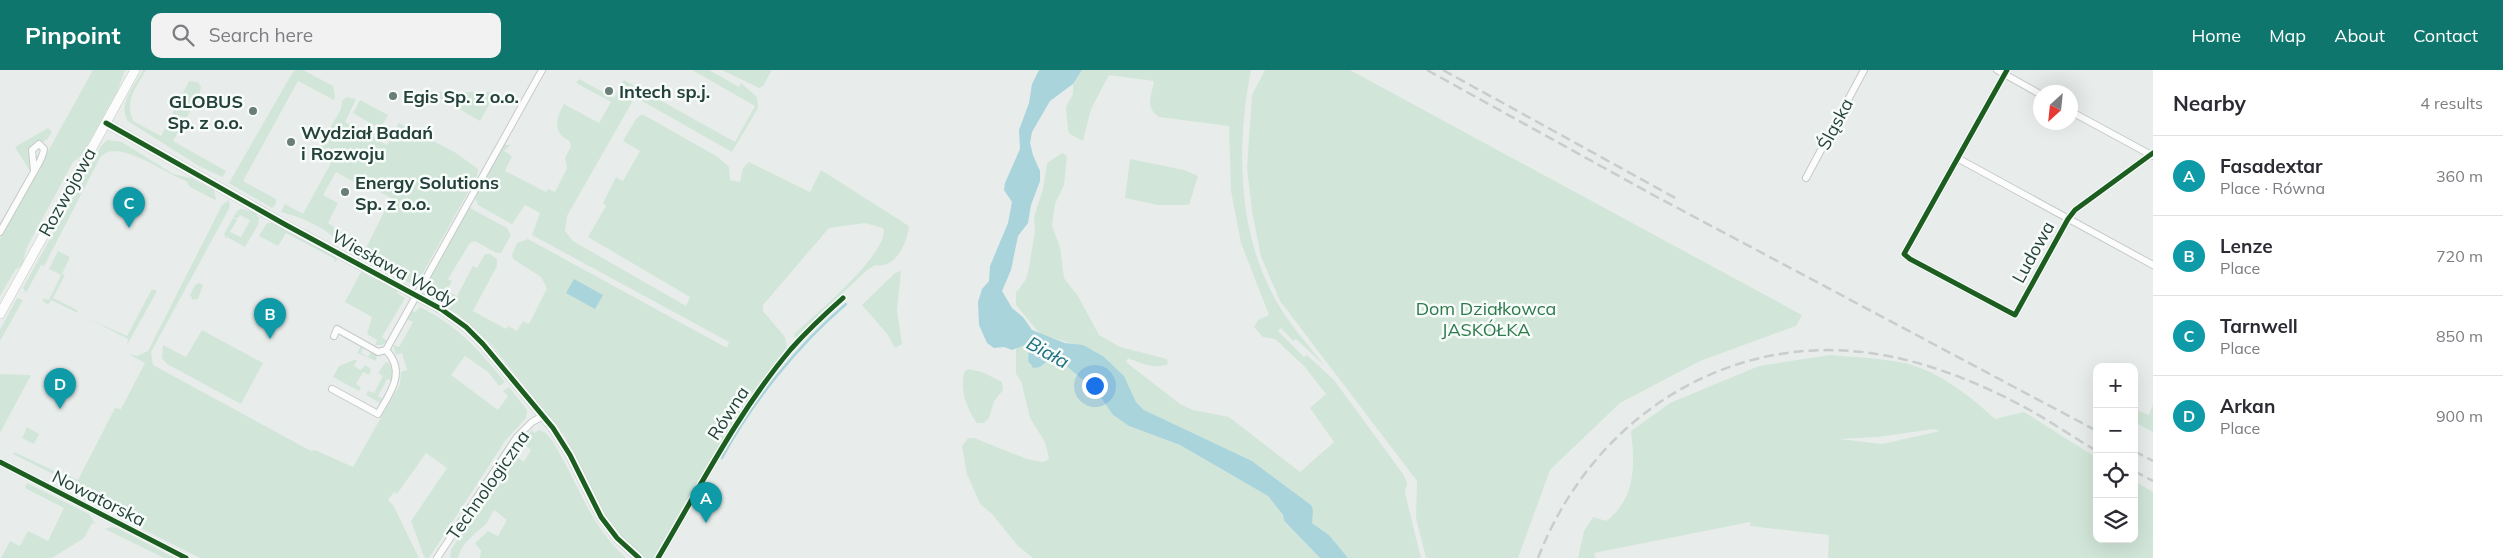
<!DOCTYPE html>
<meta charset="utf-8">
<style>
:root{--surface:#fff;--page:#f2f2f3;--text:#2b2b33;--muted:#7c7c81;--line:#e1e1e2;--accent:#0f766e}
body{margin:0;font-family:Mulish,sans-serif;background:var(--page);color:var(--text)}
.controls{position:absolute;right:15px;bottom:15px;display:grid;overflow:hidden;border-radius:10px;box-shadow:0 5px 20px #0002}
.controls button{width:45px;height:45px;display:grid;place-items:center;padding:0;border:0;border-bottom:1px solid var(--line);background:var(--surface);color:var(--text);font:25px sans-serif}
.compass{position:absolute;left:2033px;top:15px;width:45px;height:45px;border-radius:50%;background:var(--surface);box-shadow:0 5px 20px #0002;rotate:207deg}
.you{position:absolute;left:1094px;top:315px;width:18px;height:18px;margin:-12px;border:4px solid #fff;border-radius:50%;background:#1a73e8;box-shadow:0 0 0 8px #1a73e833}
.badge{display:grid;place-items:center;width:32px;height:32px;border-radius:50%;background:var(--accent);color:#fff;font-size:16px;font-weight:700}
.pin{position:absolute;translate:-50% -41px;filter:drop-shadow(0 1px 2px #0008)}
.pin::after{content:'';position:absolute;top:26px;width:18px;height:15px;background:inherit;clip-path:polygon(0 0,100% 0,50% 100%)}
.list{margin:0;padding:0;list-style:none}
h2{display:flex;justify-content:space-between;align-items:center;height:65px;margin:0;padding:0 20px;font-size:21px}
h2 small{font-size:16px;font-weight:400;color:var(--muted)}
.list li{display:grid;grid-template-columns:32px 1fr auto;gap:15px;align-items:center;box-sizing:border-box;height:80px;padding:0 20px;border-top:1px solid var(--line)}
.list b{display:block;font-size:19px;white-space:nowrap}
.list p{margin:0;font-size:16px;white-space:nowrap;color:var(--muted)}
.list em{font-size:16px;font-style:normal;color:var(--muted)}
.icon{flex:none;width:28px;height:28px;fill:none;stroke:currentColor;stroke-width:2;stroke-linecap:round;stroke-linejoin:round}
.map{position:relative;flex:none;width:2153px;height:488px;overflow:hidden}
header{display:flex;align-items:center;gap:30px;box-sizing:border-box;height:70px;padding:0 25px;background:var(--accent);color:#fff}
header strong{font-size:24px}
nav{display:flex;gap:28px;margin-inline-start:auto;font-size:18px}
.search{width:350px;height:45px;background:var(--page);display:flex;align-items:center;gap:12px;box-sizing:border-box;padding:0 18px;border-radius:10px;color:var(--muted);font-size:19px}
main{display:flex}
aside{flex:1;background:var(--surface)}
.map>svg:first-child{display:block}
.green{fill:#d1e6d8;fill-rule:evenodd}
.water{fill:#a9d4db}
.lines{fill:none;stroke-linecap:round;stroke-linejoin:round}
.stream{stroke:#a9d4db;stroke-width:2.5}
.street-casing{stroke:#c5cac8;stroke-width:8}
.secondary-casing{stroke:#c3cbc8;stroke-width:10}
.street{stroke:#fcfcfc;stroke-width:6}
.secondary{stroke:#fcfcfc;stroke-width:9}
.rail{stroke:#c9cdcc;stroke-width:2.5;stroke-dasharray:10 5;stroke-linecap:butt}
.cycleway-casing{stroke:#f7fbf9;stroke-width:8}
.cycleway{stroke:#1b5e20;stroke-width:5}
.poi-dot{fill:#697e78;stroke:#f7fbf9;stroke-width:2}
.labels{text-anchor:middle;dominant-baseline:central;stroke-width:5;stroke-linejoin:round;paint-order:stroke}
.poi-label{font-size:18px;font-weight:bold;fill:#24423a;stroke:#f7fbf9;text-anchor:start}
.street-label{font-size:18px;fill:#24423a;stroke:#f7fbf9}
.park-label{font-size:18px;fill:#2d7a4b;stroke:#f7fbf9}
.water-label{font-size:19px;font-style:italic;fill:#1c6f80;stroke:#f7fbf9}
</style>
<header>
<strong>Pinpoint</strong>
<div class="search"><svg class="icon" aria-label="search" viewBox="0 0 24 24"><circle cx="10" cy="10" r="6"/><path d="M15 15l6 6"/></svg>Search here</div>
<nav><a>Home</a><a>Map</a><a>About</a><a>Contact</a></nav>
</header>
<main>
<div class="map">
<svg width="2153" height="488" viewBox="0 0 2153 488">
<rect width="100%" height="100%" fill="#e8edeb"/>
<g class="green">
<polygon points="93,0 125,0 118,20 82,85 73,92 26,179 23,194 15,200 0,226 0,168"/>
<path d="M143 0H146C135 20 125 28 133 51L161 66 189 11 198 12 201 17 199 26 173 71 226 101 222 107 199 96 128 51C117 34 135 15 143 0Z"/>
<polygon points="303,0 333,16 335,26 334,30 298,11 243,111 276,129 276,134 272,138 229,113 291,5 295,0"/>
<path d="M692 0H709L739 17 741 13 757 27 758 38 732 82 635 27 567 146 565 161 573 171 686 236 690 227 588 167 606 136 603 133 616 107 623 111 640 81 623 71 636 49 642 44 718 87 729 97 730 110 740 112 743 98 749 92 810 122 821 100 909 156C908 168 900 189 887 194 875 198 879 191 865 202L803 260 798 268 794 267 795 263C813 247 892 180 883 158L865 153 829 158 763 235V241L785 267 787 279 707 396 660 480 653 488H646L626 471 608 450 565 366 491 274 458 244 427 226 423 220 467 139 470 138 507 158 511 165 501 183H496L475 171 470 173 448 209 452 211 447 221 457 226 473 196 477 198 485 184H490L497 189V196L473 241 506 259 508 256 517 261 523 251 529 254 547 218 541 207 513 189 512 185 517 173 528 169 727 278 729 272 532 165 540 143 525 135 512 154 478 135 475 128 504 75H511L504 81 512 86 505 101 546 122 548 119 555 122 567 98 565 88 571 76C570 68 565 70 561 65 553 55 559 43 564 34L599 53 611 32 576 13 579 9 614 28 624 10 735 72 755 36Z"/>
<polygon points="722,0 772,0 763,16 759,18"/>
<path d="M1082 0H1251C1237 71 1237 155 1271 221 1284 248 1305 271 1324 295L1296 269 1293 271 1281 258 1278 261 1304 287 1307 285 1334 310 1403 404 1407 413 1405 423 1421 488H1348L1329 465 1312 453 1311 435 1252 391 1144 340 1136 332 1124 306 1103 286 1093 280 1040 264 1016 235V223L1026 209 1029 198 1035 161 1034 147 1043 119 1047 93 1062 83 1067 86 1064 115 1055 134 1052 156 1060 177 1064 208 1078 226 1099 265 1120 277 1167 289 1168 294C1156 300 1140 293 1128 288L1126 292 1180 334 1193 340 1229 347 1300 402 1334 372 1310 338 1326 324 1304 296 1275 269 1263 267 1254 257 1258 250 1269 245 1241 173 1231 121 1229 56 1159 47C1144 37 1152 25 1154 11L1109 5 1091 39 1083 71 1070 64 1068 60 1066 37 1073 24V14Z"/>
<polygon points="1265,0 1350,0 1802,245 1796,256 1700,291 1620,333 1550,400 1518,488 1426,488 1416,448 1417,411 1280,231 1261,187 1252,141 1247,98 1252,25"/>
<polygon points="429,22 496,22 480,51"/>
<polygon points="347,27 356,29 345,52 387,75 399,53 456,83 478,99 477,106 415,217 410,217 411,214 358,184 361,176 366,178 391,128 358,110 356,113 336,102 323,125 338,133 328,153 353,170 350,180 323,159 301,148 281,142 285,134 303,144 331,93 315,84 341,39 342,31"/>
<polygon points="360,30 388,45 380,59 353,43"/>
<polygon points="48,58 52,62 47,70 31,76 29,85 30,101 15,77"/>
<path d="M107 70 122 72 173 104 191 108 214 120 216 129 215 130 190 117 186 111C167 105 116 66 100 88L44 196 41 195 26 223 23 218 101 76Z"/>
<polygon points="1130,89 1184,100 1198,106 1189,135 1158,135 1125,128"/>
<path d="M229 130 230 137 151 282 153 295 311 381 315 380 353 397 400 314 401 302 407 300 402 283 396 285 393 275 399 277 413 252 407 249 412 241 415 242 420 237C458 256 479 280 505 312L499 316 488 302 465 286 451 305 498 340 508 326 503 321 509 317 527 340 526 348 505 371 429 488H425L423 484 411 451 447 398 426 383 397 424 394 422 388 430 393 435 419 488H200L77 426 81 417 65 410 68 405 78 410 115 338 121 339 145 293 128 284 137 286 148 281 222 135Z"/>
<polygon points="242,139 255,142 259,148 258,155 245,177 227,167 226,169 224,164 233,148 237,150 230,162 241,167 250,150 240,145 237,149 233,147 238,140"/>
<polygon points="267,153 275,153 335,186 337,191 334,192 335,189 286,163 278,176 259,166"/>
<polygon points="58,181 70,187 62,204 65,205 53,228 77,240 78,243 51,230 48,235 43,231 43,228 49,230 61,205 49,199"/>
<polygon points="901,201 897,240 902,274 895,278 888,265 862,235 895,203"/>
<polygon points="361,202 398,221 397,223 405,228 382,267 387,271 382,275 375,275 377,270 367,264 372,247 345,232"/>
<polygon points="199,213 203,215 198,229 193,230 190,225 195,215"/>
<polygon points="152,219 157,221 127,275 128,269 89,249 127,266"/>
<polygon points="17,228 23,230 0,271 0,260"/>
<polygon points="202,260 263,293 241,334 167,294 162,288 163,275 186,287"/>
<polygon points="1022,274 1029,279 1030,296 1040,297 1049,290 1064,294 1097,322 1113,345 1129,356 1180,375 1268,426 1283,445 1284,452 1320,488 1033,488 1018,476 992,444 980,434 967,404 962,376 968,368 974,368 1027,389 1043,392 1049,389 1045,372 1030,348 1021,311 1016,304 1016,279"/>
<polygon points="361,276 363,278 361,283 368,287 371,282 377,285 376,291 357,283"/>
<path d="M1830 285C1853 287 1877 288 1899 292 1935 298 1969 325 1995 349L2024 342 2097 388V469H2134V411L2153 422V488H1828L1829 465 1750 456V452L1594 483 1596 488H1578L1584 461 1593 447 1606 451C1636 429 1635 395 1631 361L1670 333 1759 296ZM1934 359 1940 361 1882 374 1839 369 1878 367Z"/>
<polygon points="354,290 357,290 354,296 361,300 365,295 371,299 369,305 363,302 356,314 361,317 359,321 333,307 339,296"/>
<polygon points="386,292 390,294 394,305 393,311 387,309 378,326 383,329 380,333 366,325 368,321 374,323 383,306 378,303"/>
<path d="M968 299 982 302 1002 312 1003 320 994 331 989 348 984 353H977C966 338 960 320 964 302Z"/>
<polygon points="0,304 31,305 0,363"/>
<polygon points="2153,334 2153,362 2134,352 2134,339 2149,345"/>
<polygon points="27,357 39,364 34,374 22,368"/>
<path d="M532 360 534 363 539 360 546 363 553 372C579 414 588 453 626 488H480L481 481 475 473 488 461 498 466 507 450 494 440C491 444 489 450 486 454 475 464 462 472 458 488H450L451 480 512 384 518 385 517 387 524 392 531 380 525 375 520 381 518 376Z"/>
<polygon points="14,382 57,402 59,407 13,384"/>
<polygon points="27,413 89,444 95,454 92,453 84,468 52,488 1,488 10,471 20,476 28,461 48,471 64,438 25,418"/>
<polygon points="111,457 117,458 175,488 164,488 105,459"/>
</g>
<g class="water">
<polygon points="1039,0 1082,0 1073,14 1050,31 1032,62 1030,73 1033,85 1040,101 1040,111 1031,135 1028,153 1018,166 1011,200 1002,221 1012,238 1023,247 1032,260 1065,273 1083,275 1103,286 1124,306 1136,332 1144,340 1252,391 1311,435 1313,440 1312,453 1329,465 1348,488 1320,488 1284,451 1283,445 1268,426 1180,375 1129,356 1113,345 1097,322 1064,294 1049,290 1040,297 1033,298 1028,291 1029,279 1025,275 1012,280 1004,277 994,278 987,273 979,255 978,232 982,219 989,211 990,196 1008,153 1012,132 1004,120 1005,113 1020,79 1019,60 1029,33 1032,14"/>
<polygon points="574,209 603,225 595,239 566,223"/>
</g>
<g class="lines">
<path class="stream" d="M722 388C753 331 797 276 846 234"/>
<g class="street-casing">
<g id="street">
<polyline points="1997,0 2040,24"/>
<polyline points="2007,0 1904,184 1910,189 2015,245 2068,149 2075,140 2153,83"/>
<polyline points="2070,41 2153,86"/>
<polyline points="1959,89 2153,195"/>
<polyline points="1806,108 1864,0"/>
<path d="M0 162 31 107C35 99 43 89 44 79L39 74 32 80 34 101"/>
<polyline points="334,266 337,259 378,282 386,280 542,0"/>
<path d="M332 319 378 344C390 323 407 302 386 280"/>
<polyline points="0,392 186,488"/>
<polyline points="437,488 517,367 532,352 543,346"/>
<path d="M658 488C700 417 738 342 791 279 807 261 825 244 843 228"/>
</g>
</g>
<g class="secondary-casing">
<g id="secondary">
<polyline points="106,53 286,155 441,239 466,257 483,274 553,358 570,385 601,447 617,468 639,488"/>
<polyline points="0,244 135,0"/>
</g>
</g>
<use href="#street" class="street"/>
<use href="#secondary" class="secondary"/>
<g class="rail">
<polyline points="1427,0 1655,126 2097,361"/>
<polyline points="1443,0 1679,130"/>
<polyline points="2134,381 2153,391"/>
<polyline points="2134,401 2153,411"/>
<path d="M1538 488C1597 336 1749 248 1910 291 1953 302 1996 321 2035 343 2056 355 2076 369 2097 381"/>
</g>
<g class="cycleway-casing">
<g id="cycleway">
<polyline points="2007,0 1904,184 1910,189 2015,245 2068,149 2075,140 2153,83"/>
<polyline points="106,53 286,155 441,239 466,257 483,274 553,358 570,385 601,447 617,468 639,488"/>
<polyline points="0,392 186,488"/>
<path d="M658 488C700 417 738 342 791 279 807 261 825 244 843 228"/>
</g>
</g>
<use href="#cycleway" class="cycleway"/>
</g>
<g class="poi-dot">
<circle cx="609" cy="21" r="5"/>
<circle cx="393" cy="26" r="5"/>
<circle cx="253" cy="41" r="5"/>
<circle cx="291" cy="72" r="5"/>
<circle cx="345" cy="122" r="5"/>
</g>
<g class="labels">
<g class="poi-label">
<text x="619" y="21">Intech sp.j.</text>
<text x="403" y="26">Egis Sp. z o.o.</text>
<text x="243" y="31" text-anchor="end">GLOBUS<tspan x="243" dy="21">Sp. z o.o.</tspan></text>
<text x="301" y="62">Wydział Badań<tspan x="301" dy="21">i Rozwoju</tspan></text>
<text x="355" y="112">Energy Solutions<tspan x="355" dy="21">Sp. z o.o.</tspan></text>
</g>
<g class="street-label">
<text transform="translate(1835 54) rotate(-62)">Śląska</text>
<text transform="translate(67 122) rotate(-61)">Rozwojowa</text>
<text transform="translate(2033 182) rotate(-61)">Ludowa</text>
<text transform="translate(394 198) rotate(29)">Wiesława Wody</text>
<text transform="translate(728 343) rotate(-57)">Równa</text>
<text transform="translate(488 415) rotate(-55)">Technologiczna</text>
<text transform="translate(99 428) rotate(27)">Nowatorska</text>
</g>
<g class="park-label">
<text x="1486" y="238">Dom Działkowca<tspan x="1486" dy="21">JASKÓŁKA</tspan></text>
</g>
<g class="water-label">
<text transform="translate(1048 282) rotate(29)">Biała</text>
</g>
</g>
</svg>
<div class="controls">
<button>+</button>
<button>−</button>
<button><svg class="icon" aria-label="locate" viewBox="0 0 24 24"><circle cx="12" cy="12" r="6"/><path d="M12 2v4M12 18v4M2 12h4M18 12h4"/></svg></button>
<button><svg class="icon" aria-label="layers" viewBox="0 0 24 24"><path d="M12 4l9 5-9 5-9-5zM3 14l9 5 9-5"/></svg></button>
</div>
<svg class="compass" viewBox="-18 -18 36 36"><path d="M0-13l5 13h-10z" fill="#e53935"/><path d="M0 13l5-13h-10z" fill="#7c7c81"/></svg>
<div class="you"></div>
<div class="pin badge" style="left:706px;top:453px;background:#0f9aa8">A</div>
<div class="pin badge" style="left:270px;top:269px;background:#0f9aa8">B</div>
<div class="pin badge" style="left:129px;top:158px;background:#0f9aa8">C</div>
<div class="pin badge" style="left:60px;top:339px;background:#0f9aa8">D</div>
</div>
<aside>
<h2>Nearby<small>4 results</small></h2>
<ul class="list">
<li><span class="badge" style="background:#0f9aa8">A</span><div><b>Fasadextar</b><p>Place · Równa</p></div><em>360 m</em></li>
<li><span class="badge" style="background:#0f9aa8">B</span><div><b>Lenze</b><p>Place</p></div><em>720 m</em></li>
<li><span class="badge" style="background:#0f9aa8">C</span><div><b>Tarnwell</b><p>Place</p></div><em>850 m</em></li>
<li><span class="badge" style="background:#0f9aa8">D</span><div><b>Arkan</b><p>Place</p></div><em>900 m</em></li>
</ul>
</aside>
</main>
